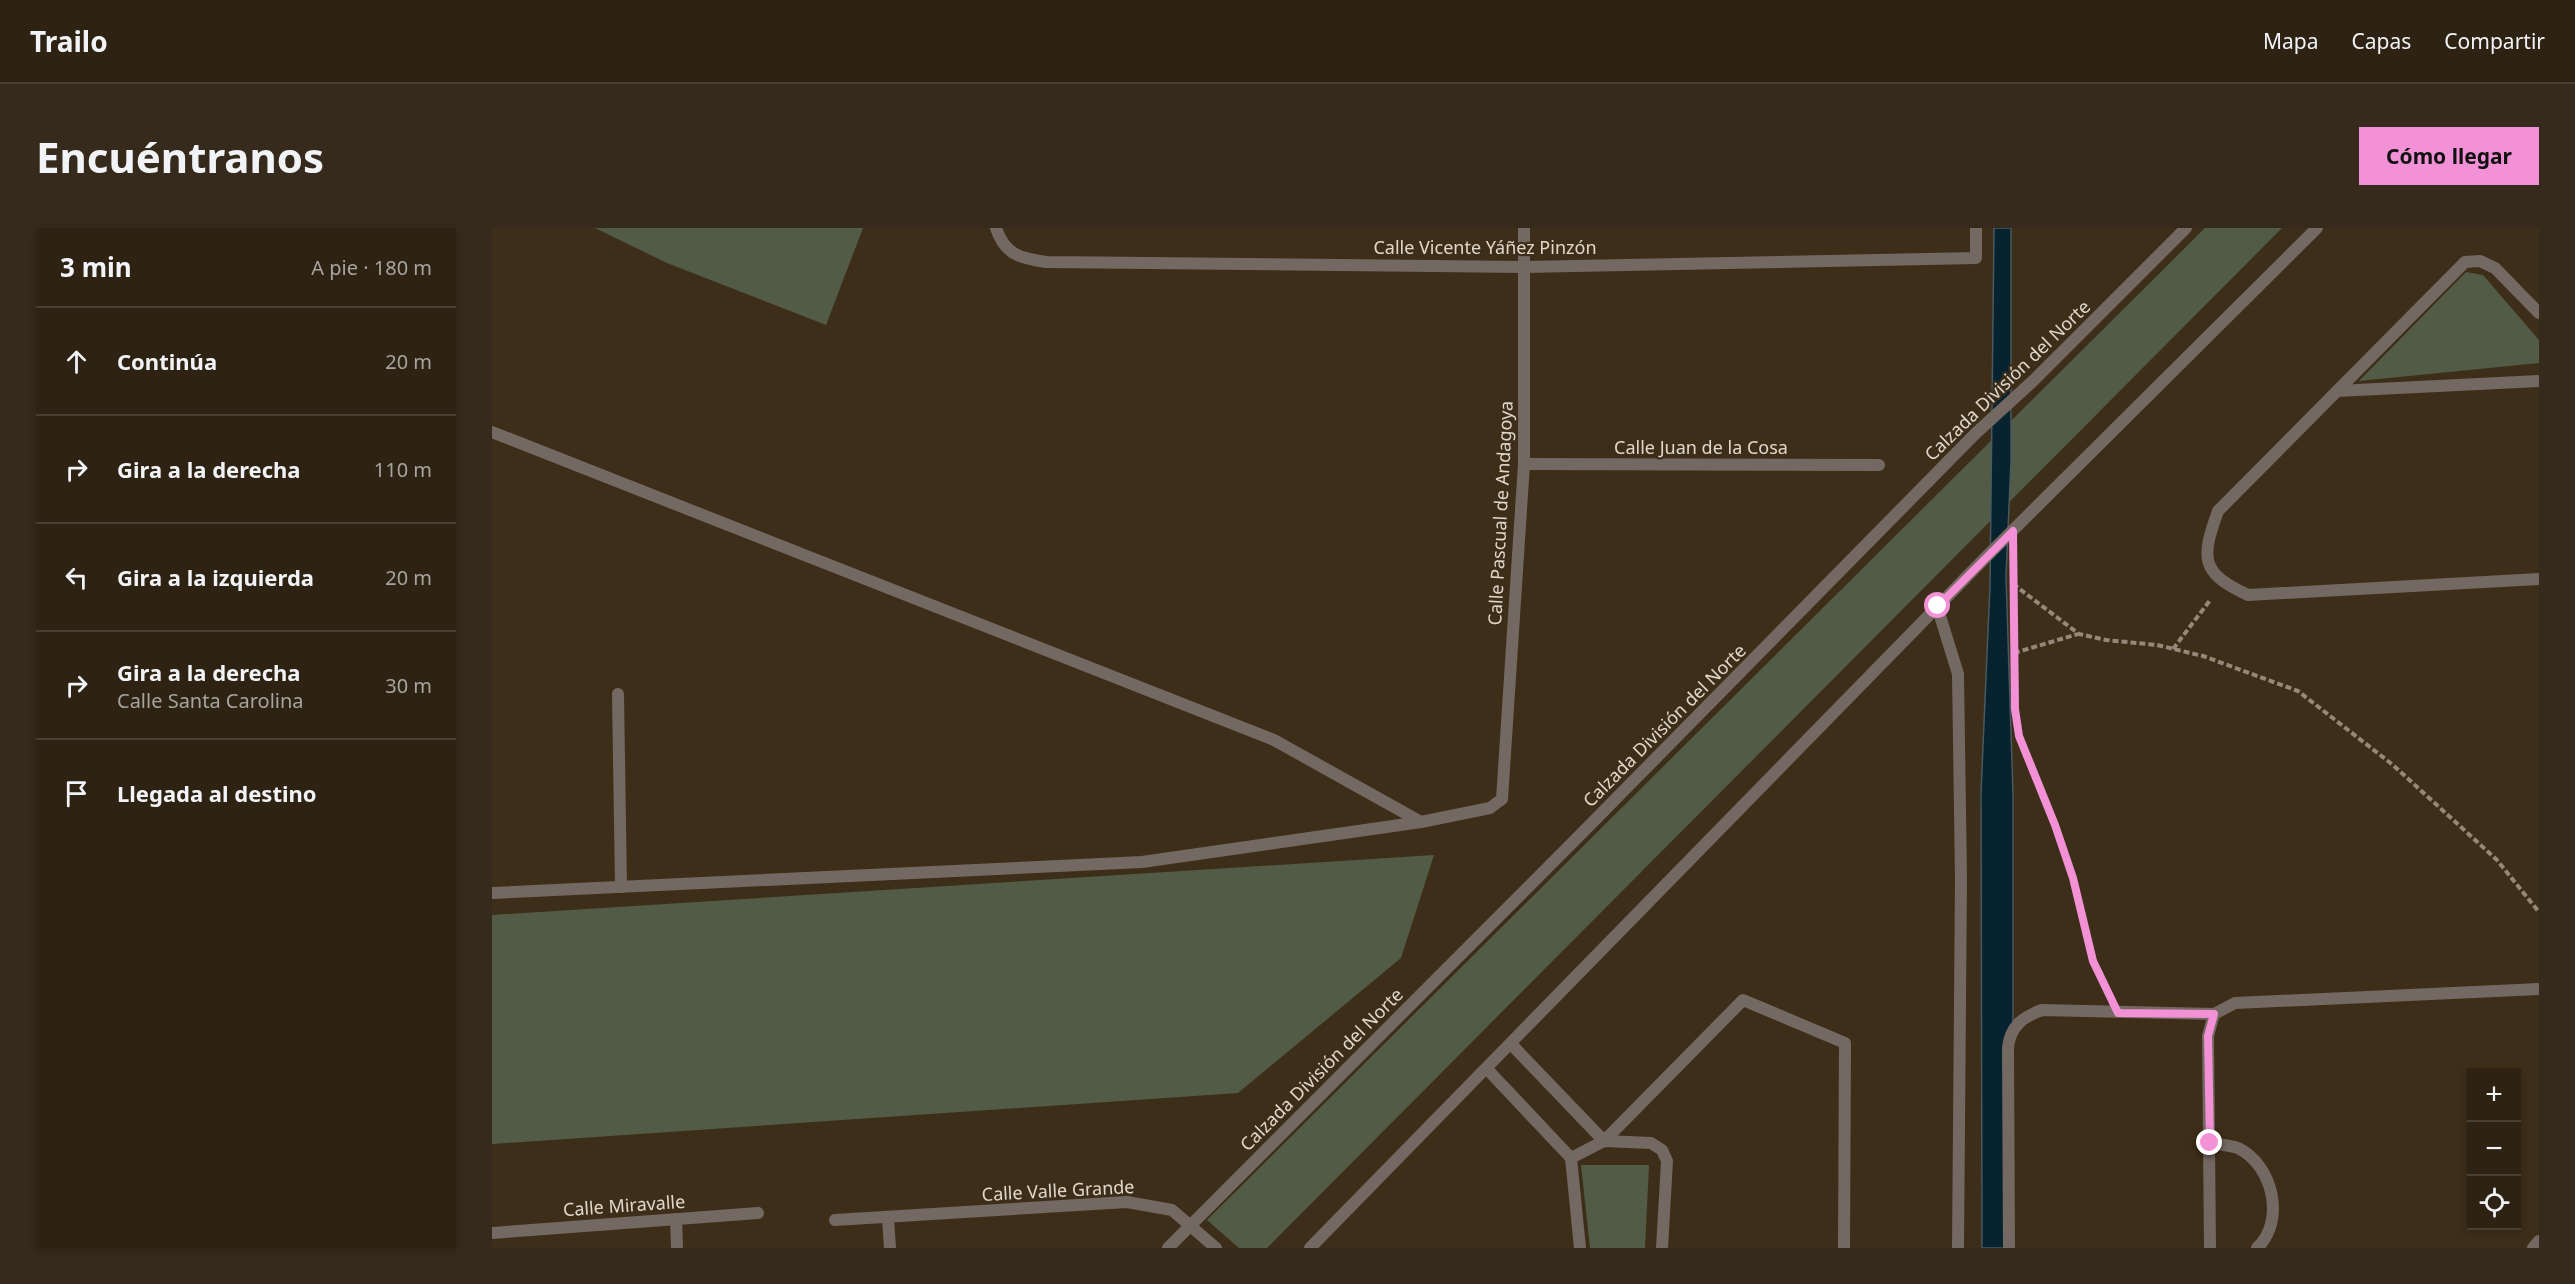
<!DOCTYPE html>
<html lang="es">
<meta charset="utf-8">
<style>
:root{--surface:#2e2213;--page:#362a1c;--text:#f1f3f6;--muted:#a7a4a0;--line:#493f33;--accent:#f391d6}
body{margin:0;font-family:"Noto Sans",sans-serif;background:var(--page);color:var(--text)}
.controls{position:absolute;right:18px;bottom:18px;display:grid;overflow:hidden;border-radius:0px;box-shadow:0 3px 9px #0003}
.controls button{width:54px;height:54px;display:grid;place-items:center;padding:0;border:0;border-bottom:2px solid var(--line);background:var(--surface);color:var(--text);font:30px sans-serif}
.stop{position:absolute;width:18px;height:18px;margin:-14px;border:4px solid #f391d6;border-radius:50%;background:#fff}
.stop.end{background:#f391d6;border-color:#fff;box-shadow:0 2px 6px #0008}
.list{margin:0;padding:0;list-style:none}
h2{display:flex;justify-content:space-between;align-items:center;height:78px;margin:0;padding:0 24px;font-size:26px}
h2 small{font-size:20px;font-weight:400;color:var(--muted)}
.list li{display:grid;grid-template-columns:39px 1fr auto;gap:18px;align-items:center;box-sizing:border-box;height:108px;padding:0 24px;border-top:2px solid var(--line)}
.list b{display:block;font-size:22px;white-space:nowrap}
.list p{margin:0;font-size:20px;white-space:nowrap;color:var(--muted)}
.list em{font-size:20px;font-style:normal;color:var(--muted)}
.icon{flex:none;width:33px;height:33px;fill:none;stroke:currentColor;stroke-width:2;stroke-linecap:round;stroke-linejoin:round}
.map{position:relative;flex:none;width:2047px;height:1020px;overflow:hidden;border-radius:0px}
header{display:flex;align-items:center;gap:36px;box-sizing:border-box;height:84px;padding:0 30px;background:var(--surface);border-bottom:2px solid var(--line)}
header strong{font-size:28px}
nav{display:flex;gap:33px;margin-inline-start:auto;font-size:21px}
.intro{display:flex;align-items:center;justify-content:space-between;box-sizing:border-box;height:144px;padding:0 36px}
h1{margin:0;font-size:42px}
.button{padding:15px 27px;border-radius:0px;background:var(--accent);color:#111;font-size:21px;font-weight:700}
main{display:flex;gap:36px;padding:0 36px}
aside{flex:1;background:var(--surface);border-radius:0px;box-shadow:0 3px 9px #0003}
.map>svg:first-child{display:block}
.green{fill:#525b45}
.water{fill:#082330;stroke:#49595e;stroke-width:1.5}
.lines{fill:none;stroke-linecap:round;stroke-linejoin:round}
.path{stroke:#948878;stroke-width:4;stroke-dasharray:6 3;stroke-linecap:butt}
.minor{stroke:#746862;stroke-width:12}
.tertiary{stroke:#746862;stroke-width:12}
.route{stroke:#f391d6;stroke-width:8}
.labels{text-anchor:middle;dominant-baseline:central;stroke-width:4.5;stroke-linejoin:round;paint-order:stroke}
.street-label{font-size:18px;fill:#e0d7cb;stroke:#3d2e19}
</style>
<header>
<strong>Trailo</strong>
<nav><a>Mapa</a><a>Capas</a><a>Compartir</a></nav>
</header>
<div class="intro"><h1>Encuéntranos</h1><a class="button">Cómo llegar</a></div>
<main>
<aside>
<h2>3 min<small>A pie · 180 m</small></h2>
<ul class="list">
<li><svg class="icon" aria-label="ahead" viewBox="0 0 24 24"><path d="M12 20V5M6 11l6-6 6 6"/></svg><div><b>Continúa</b></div><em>20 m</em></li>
<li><svg class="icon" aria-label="right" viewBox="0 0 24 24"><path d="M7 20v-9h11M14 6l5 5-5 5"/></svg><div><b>Gira a la derecha</b></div><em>110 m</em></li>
<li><svg class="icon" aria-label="left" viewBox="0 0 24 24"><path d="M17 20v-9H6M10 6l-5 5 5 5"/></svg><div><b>Gira a la izquierda</b></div><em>20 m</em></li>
<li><svg class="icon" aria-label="right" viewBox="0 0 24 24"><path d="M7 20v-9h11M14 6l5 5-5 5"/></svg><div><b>Gira a la derecha</b><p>Calle Santa Carolina</p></div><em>30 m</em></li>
<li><svg class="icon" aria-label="arrive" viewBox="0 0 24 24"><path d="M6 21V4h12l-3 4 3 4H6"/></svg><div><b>Llegada al destino</b></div></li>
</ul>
</aside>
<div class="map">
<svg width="2047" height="1020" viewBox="0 0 2047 1020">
<rect width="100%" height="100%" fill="#3d2e19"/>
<g class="green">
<polygon points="103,0 371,0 334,97 175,35"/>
<polygon points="1713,0 1790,0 775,1020 747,1020 715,992"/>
<polygon points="1974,44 1991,47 2047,112 2047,135 1867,153"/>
<polygon points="942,627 909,730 746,865 0,916 0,687"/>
<polygon points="1089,937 1157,937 1153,1020 1098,1020"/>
</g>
<polygon class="water" points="1502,0 1519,0 1519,233 1514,348 1521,566 1521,1020 1490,1020 1489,564 1498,357"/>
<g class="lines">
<g class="path">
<polyline points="1521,334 1523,481 1527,508 1563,597 1581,650 1601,733 1616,763"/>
<polyline points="1521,356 1587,406 1614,412 1665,417 1711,428 1806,463 1901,537 2005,632 2047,684"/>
<polyline points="1681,421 1719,371"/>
<polyline points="1522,425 1586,406"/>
</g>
<g class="minor">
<path d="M504 0C513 27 528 30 554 34L1032 39 1484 30V0"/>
<path d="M2047 85 2003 40 1988 33 1973 34 1726 283C1709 330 1708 345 1756 367L2047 351"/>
<polyline points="1845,163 2047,153"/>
<polyline points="0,204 782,512 929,594"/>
<polyline points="1032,236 1387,237"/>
<polyline points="1445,378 1466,446 1469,651 1466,1020"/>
<polyline points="126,466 129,659"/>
<polyline points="0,665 650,634 929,594 998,580 1010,571 1032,236 1032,0"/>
<polyline points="1019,816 1112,913 1251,772 1353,815 1352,1020"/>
<polyline points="995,841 1079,930 1088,1020"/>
<path d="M1718 915C1727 917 1738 917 1746 920 1781 937 1794 993 1765 1020"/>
<polyline points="1079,930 1112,913 1159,915 1170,922 1175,933 1170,1020"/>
<polyline points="184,991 185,1020"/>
<polyline points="396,991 398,1020"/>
<polyline points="343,992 635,974 680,982 724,1020"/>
<polyline points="0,1005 266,985"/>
<path d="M1517 1020 1516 820C1518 799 1530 789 1550 782L1722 786 1743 775 2047 761"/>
<polyline points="1718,1020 1716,808 1722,786"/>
<polyline points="2041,1020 2047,1013"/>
</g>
<g class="tertiary">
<polyline points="676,1020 1092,603 1483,206 1542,152 1694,0"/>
<polyline points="818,1020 1495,328 1825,0"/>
</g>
</g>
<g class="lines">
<polyline class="route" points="1446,378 1521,303 1523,481 1527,508 1563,597 1581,650 1601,733 1626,785 1722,786 1716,808 1718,915"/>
</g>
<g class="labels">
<g class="street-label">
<text x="993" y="19">Calle Vicente Yáñez Pinzón</text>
<text transform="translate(1515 152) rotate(-44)">Calzada División del Norte</text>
<text x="1209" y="219">Calle Juan de la Cosa</text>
<text transform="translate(1008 285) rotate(-87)">Calle Pascual de Andagoya</text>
<text transform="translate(1172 497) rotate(-45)">Calzada División del Norte</text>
<text transform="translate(829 841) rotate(-45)">Calzada División del Norte</text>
<text transform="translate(566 962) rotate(-3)">Calle Valle Grande</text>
<text transform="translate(132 977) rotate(-4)">Calle Miravalle</text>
</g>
</g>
</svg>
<div class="controls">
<button>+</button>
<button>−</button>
<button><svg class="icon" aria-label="locate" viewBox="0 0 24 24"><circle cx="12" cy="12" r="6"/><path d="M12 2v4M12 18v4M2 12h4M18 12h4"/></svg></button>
</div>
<div class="stop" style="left:1446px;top:378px"></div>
<div class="stop end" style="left:1718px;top:915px"></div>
</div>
</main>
